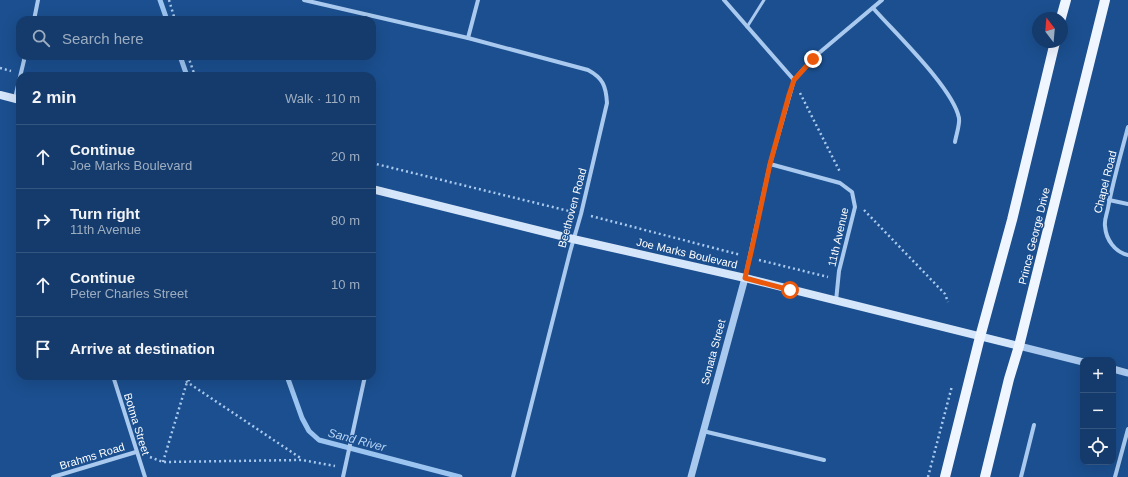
<!DOCTYPE html>
<meta charset="utf-8">
<style>
:root{--surface:#143b6b;--page:#214673;--text:#f1f3f6;--muted:#9dadc1;--line:#33557e}
body{margin:0;font-family:Helvetica,sans-serif;background:var(--page);color:var(--text)}
.controls{position:absolute;right:12px;bottom:12px;display:grid;overflow:hidden;border-radius:8px;box-shadow:0 4px 16px #0002}
.controls button{width:36px;height:36px;display:grid;place-items:center;padding:0;border:0;border-bottom:1px solid var(--line);background:var(--surface);color:var(--text);font:20px sans-serif}
.compass{position:absolute;left:1032px;top:12px;width:36px;height:36px;border-radius:50%;background:var(--surface);box-shadow:0 4px 16px #0002;rotate:344deg}
.stop{position:absolute;width:12px;height:12px;margin:-9px;border:3px solid #ea580c;border-radius:50%;background:#fff}
.stop.end{background:#ea580c;border-color:#fff;box-shadow:0 1px 4px #0008}
.list{margin:0;padding:0;list-style:none}
h2{display:flex;justify-content:space-between;align-items:center;height:52px;margin:0;padding:0 16px;font-size:17px}
h2 small{font-size:13px;font-weight:400;color:var(--muted)}
.list li{display:grid;grid-template-columns:26px 1fr auto;gap:12px;align-items:center;box-sizing:border-box;height:64px;padding:0 16px;border-top:1px solid var(--line)}
.list b{display:block;font-size:15px;white-space:nowrap}
.list p{margin:0;font-size:13px;white-space:nowrap;color:var(--muted)}
.list em{font-size:13px;font-style:normal;color:var(--muted)}
.icon{flex:none;width:22px;height:22px;fill:none;stroke:currentColor;stroke-width:2;stroke-linecap:round;stroke-linejoin:round}
.map{position:relative;flex:none;width:1128px;height:477px;overflow:hidden}
.search{position:absolute;background:var(--surface);box-shadow:0 4px 16px #0002;left:16px;top:16px;width:360px;height:44px;display:flex;align-items:center;gap:10px;box-sizing:border-box;padding:0 14px;border-radius:12px;color:var(--muted);font-size:15px}
.panel{position:absolute;background:var(--surface);box-shadow:0 4px 16px #0002;left:16px;top:72px;width:360px;height:308px;border-radius:12px}
.map>svg:first-child{display:block}
.lines{fill:none;stroke-linecap:round;stroke-linejoin:round}
.stream{stroke:#9cc4f0;stroke-width:5}
.path{stroke:#a9c9ee;stroke-width:2.5;stroke-dasharray:2 3;stroke-linecap:butt}
.service{stroke:#a9c9ee;stroke-width:3}
.minor{stroke:#a9c9ee;stroke-width:4}
.tertiary{stroke:#a9c9ee;stroke-width:7}
.secondary{stroke:#d6e6fa;stroke-width:8}
.primary{stroke:#f0f6ff;stroke-width:10}
.route{stroke:#ea580c;stroke-width:5}
.labels{text-anchor:middle;dominant-baseline:central;stroke-width:3;stroke-linejoin:round;paint-order:stroke}
.street-label{font-size:11px;fill:#fff;stroke:#1b4f8f}
.water-label{font-size:12px;font-style:italic;fill:#b5d3f5;stroke:#1b4f8f}
</style>
<div class="map">
<svg width="1128" height="477" viewBox="0 0 1128 477">
<rect width="100%" height="100%" fill="#1b4f8f"/>
<g class="lines">
<g class="stream">
<polyline points="160,0 167,20"/>
<polyline points="180,56 187,76"/>
<polyline points="287,376 302,418 309,431 319,440 460,477"/>
</g>
<g class="path">
<polyline points="169,0 175,20"/>
<polyline points="188,56 195,76"/>
<polyline points="0,68 11,71"/>
<polyline points="800,93 840,172"/>
<polyline points="372,163 573,212"/>
<polyline points="864,210 945,294 948,302"/>
<polyline points="591,216 741,255"/>
<polyline points="759,260 828,277"/>
<polyline points="185,376 187,382 302,459"/>
<polyline points="150,457 163,462 302,460 335,466"/>
<polyline points="163,462 187,382 193,376"/>
<polyline points="928,477 952,386"/>
</g>
<polyline class="service" points="747,27 764,0"/>
<g class="minor">
<path d="M304 0 468 38 588 70C603 78 606 86 607 103L581 214 570 252 513 477"/>
<polyline points="724,0 794,80"/>
<path d="M873 8C895 33 953 88 959 118 960 125 956 135 955 142"/>
<polyline points="34,20 38,0"/>
<polyline points="468,38 478,0"/>
<polyline points="15,98 25,56"/>
<path d="M1128 127C1121 154 1113 181 1108 208 1107 214 1104 220 1105 226 1106 240 1115 252 1128 255"/>
<polyline points="770,164 840,183 852,192 855,207 839,271 836,301"/>
<polyline points="1109,200 1128,204"/>
<polyline points="745,278 770,164 794,80 807,65 819,53 882,0"/>
<polyline points="113,376 145,477"/>
<polyline points="703,431 824,460"/>
<polyline points="53,477 136,452"/>
<polyline points="343,477 365,376"/>
<polyline points="1021,477 1034,425"/>
<polyline points="1115,477 1128,429"/>
</g>
<g class="tertiary">
<polyline points="1019,346 1083,362"/>
<polyline points="1113,369 1128,373"/>
<polyline points="691,477 745,278"/>
</g>
<g class="secondary">
<polyline points="0,95 20,100"/>
<polyline points="372,189 573,239 745,278 1019,346"/>
</g>
<g class="primary">
<polyline points="1061,18 1066,0"/>
<polyline points="945,477 980,337 1012,220 1055,42"/>
<polyline points="985,477 1009,379 1019,346 1105,0"/>
</g>
</g>
<g class="lines">
<polyline class="route" points="790,290 745,278 752,248 770,164 789,95 794,80 813,59"/>
</g>
<g class="labels">
<g class="street-label">
<text transform="translate(1105 182) rotate(-76)">Chapel Road</text>
<text transform="translate(572 208) rotate(-75)">Beethoven Road</text>
<text transform="translate(1034 236) rotate(-76)">Prince George Drive</text>
<text transform="translate(838 237) rotate(-77)">11th Avenue</text>
<text transform="translate(687 253) rotate(13)">Joe Marks Boulevard</text>
<text transform="translate(713 352) rotate(-75)">Sonata Street</text>
<text transform="translate(137 424) rotate(73)">Botma Street</text>
<text transform="translate(92 456) rotate(-17)">Brahms Road</text>
</g>
<g class="water-label">
<text transform="translate(357 440) rotate(15)">Sand River</text>
</g>
</g>
</svg>
<div class="controls">
<button>+</button>
<button>−</button>
<button><svg class="icon" aria-label="locate" viewBox="0 0 24 24"><circle cx="12" cy="12" r="6"/><path d="M12 2v4M12 18v4M2 12h4M18 12h4"/></svg></button>
</div>
<svg class="compass" viewBox="-18 -18 36 36"><path d="M0-13l5 13h-10z" fill="#e53935"/><path d="M0 13l5-13h-10z" fill="#9dadc1"/></svg>
<div class="stop" style="left:790px;top:290px"></div>
<div class="stop end" style="left:813px;top:59px"></div>
<div class="search"><svg class="icon" aria-label="search" viewBox="0 0 24 24"><circle cx="10" cy="10" r="6"/><path d="M15 15l6 6"/></svg>Search here</div>
<section class="panel">
<h2>2 min<small>Walk · 110 m</small></h2>
<ul class="list">
<li><svg class="icon" aria-label="ahead" viewBox="0 0 24 24"><path d="M12 20V5M6 11l6-6 6 6"/></svg><div><b>Continue</b><p>Joe Marks Boulevard</p></div><em>20 m</em></li>
<li><svg class="icon" aria-label="right" viewBox="0 0 24 24"><path d="M7 20v-9h11M14 6l5 5-5 5"/></svg><div><b>Turn right</b><p>11th Avenue</p></div><em>80 m</em></li>
<li><svg class="icon" aria-label="ahead" viewBox="0 0 24 24"><path d="M12 20V5M6 11l6-6 6 6"/></svg><div><b>Continue</b><p>Peter Charles Street</p></div><em>10 m</em></li>
<li><svg class="icon" aria-label="arrive" viewBox="0 0 24 24"><path d="M6 21V4h12l-3 4 3 4H6"/></svg><div><b>Arrive at destination</b></div></li>
</ul>
</section>
</div>
